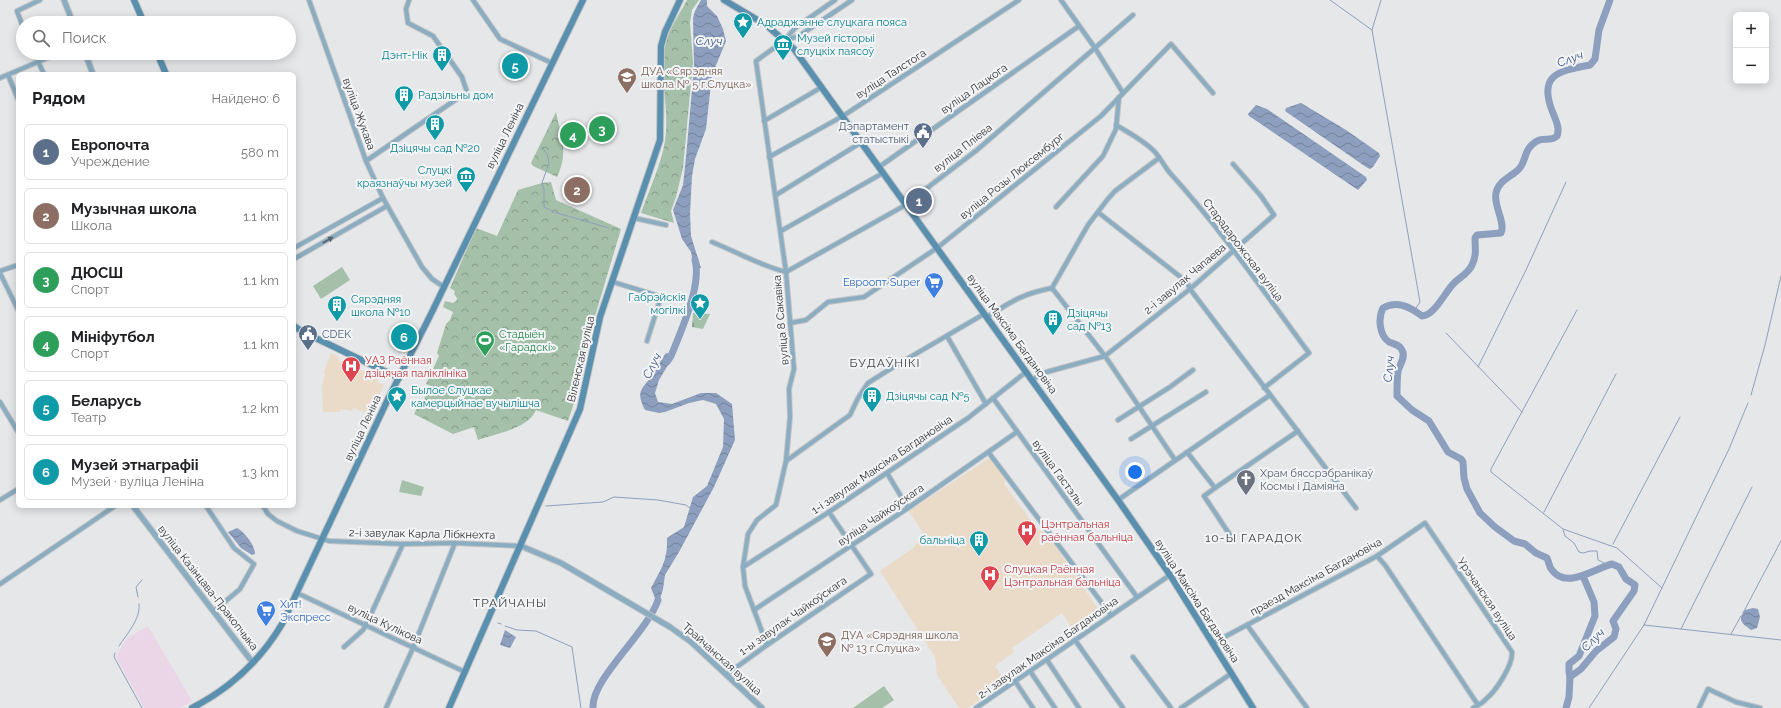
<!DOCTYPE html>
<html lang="ru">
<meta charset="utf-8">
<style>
:root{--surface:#fff;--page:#f2f2f2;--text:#202124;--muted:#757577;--line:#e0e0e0;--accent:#5a67de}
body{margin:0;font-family:Raleway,sans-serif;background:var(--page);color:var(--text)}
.controls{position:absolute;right:12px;top:12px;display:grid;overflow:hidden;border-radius:6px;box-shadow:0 2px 10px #0003}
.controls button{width:36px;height:36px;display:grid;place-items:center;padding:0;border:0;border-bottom:1px solid var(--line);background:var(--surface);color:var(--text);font:20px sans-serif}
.you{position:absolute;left:1135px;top:472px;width:14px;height:14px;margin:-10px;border:3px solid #fff;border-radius:50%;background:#1a73e8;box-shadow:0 0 0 6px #1a73e833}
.badge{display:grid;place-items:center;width:26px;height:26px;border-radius:50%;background:var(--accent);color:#fff;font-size:13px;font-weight:700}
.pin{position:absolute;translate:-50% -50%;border:2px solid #fff;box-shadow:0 1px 4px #0006}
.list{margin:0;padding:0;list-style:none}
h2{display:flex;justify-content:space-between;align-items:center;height:52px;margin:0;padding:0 16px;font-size:17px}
h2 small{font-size:13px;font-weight:400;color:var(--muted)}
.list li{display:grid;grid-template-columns:26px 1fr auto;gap:12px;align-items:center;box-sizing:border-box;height:56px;margin:0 8px 8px;padding:0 8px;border:1px solid var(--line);border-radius:6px}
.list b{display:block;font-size:15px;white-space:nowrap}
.list p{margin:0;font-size:13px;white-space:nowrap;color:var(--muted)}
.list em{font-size:13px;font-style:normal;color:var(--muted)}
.icon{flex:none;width:22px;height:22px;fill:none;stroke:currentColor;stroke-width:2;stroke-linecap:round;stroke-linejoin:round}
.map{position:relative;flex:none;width:1781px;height:708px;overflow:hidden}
.search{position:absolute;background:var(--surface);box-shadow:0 2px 10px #0003;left:16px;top:16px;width:280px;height:44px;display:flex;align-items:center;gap:10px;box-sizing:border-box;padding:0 14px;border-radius:22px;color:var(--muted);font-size:15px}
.panel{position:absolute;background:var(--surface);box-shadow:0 2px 10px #0003;left:16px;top:72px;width:280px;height:436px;border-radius:6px}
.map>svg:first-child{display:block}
.commercial{fill:#ead6e6}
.medical{fill:#e9dbc8}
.grass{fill:#a4c0a8}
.cemetery{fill:url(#cemetery-stones)}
.park{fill:url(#park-crowns)}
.water{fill:url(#water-waves)}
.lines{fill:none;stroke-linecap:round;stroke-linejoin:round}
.stream{stroke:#8d9fbe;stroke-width:1}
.river{stroke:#8d9fbe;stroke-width:7}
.minor-casing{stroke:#c2c3c4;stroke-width:6}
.tertiary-casing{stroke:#c2c3c4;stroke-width:7}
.secondary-casing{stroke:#c2c3c4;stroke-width:8}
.minor{stroke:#8aadc2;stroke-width:4}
.tertiary{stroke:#8aadc2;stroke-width:5}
.secondary{stroke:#5990af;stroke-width:6}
.oneway{fill:#55636c}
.labels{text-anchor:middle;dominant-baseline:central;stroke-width:4;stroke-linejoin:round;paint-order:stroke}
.culture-label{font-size:11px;fill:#0d838f;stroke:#f3f4f6;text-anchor:start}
.education-label{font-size:11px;fill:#785e54;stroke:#f3f4f6;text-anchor:start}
.street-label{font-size:11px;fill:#313132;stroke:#f3f4f6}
.service-label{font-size:11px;fill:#4e5e75;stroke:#f3f4f6;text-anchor:end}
.shop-label{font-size:11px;fill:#366cbe;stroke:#f3f4f6;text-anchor:end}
.leisure-label{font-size:11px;fill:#27864d;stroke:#f3f4f6;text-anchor:start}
.health-label{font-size:11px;fill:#be3a42;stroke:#f3f4f6;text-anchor:start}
.worship-label{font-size:11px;fill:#5b616d;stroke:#f3f4f6;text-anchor:start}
.water-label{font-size:12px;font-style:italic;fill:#3d5683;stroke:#f3f4f6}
.neighbourhood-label{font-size:12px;letter-spacing:1px;fill:#424244;stroke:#f3f4f6}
</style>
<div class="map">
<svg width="1781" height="708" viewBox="0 0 1781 708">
<defs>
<pattern id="cemetery-stones" width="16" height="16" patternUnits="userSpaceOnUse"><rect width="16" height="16" fill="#a4c0a8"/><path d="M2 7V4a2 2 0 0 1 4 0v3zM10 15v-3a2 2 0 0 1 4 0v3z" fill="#869d89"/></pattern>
<pattern id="park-crowns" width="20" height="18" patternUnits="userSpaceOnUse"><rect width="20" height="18" fill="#a4c0a8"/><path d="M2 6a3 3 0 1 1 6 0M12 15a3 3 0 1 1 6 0" fill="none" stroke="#869d89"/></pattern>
<pattern id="water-waves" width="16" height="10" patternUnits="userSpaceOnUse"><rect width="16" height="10" fill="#8d9fbe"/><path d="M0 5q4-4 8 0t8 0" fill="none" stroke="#74829b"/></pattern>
</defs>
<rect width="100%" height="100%" fill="#e6e7e9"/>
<polygon class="commercial" points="148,626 192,701 180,708 144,708 116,657 126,639"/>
<g class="medical">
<polygon points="331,353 339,357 338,360 379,378 377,382 384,385 370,414 353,408 352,411 341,409 340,412 323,412 322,386 325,374 324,372"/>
<polygon points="991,457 1006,477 1004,484 1038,530 1046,532 1102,615 1076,634 1062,613 1012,648 1014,652 995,666 1005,682 968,708 959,708 937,675 935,657 880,571 913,548 924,535 909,511"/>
</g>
<g class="grass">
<polygon points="577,120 584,146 570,150 563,123"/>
<polygon points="342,267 350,280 321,299 313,286"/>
<polygon points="402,480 424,487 421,496 399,492"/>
<polygon points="884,686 894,700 882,708 853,708"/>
</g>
<polygon class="cemetery" points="693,313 710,314 703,329 692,327"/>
<g class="park">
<path d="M687 0H699L692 10 690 23 693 62 683 168 676 197 671 211 674 223 641 213C649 190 661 165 665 141 670 111 659 76 665 47 668 30 679 15 687 0Z"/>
<path d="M556 112C561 137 569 152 557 177L533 166 531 163Z"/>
<path d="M551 182 556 200 621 229 595 316 580 385 568 421 536 410C528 429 497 433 478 440L474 427 453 434 414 414 420 402 422 403 431 386 426 384 439 356 437 353 446 324 450 320 453 312 443 307 445 301 453 303 457 300V298L454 294 455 291 450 288 476 228 497 236 518 190 542 183Z"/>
</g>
<g class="water">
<polygon points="701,0 707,0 707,6 717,16 723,29 726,41 712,75 706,129 695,159 692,176 690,213 691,236 701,268 694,269 691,252 682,239 673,210 683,185 686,157 694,67 693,18 695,11"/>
<polygon points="1301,103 1346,130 1379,153 1380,156 1373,167 1370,169 1366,167 1285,111 1286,108"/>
<polygon points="1256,105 1267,109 1366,177 1367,180 1358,190 1249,116 1248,114"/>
<path d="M666 353 674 355 659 380 655 393 658 402 672 404 701 393H716L732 404 735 440 714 487 679 552 665 575 663 589 657 609 653 607 655 598 651 588C661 569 668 560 667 538L684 527 693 497 707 486 723 447 724 419 716 404 703 400 689 403 665 412 659 413 645 410C635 390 642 390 653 374 657 367 661 360 666 353Z"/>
<path d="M237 528C245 532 255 546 255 554L252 555 241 548 228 532Z"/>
<path d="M1753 608 1758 609 1760 617 1757 628 1751 630C1742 623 1737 621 1745 610Z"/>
<polygon points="505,630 516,637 510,648 500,645"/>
</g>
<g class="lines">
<g class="stream">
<polyline points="1330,0 1372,30"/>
<polyline points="1381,0 1372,30 1420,302 1414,311"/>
<polyline points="542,147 547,154 549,163 542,183 544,189 544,207 554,212 609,228"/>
<polyline points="1577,310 1491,469 1491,472 1563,529 1617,548 1662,588"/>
<polyline points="1446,333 1522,412"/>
<polyline points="1478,367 1526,270 1566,182"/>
<polyline points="1751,395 1765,345 1781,276"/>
<polyline points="546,506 603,502 614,497 658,500 686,505 690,508"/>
<polyline points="1544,512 1616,374"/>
<polyline points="1563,530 1565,536 1574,543 1579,552 1583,553 1590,551 1597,551 1598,560 1608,565"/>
<polyline points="1613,544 1680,417"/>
<polyline points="138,597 136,587 142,580"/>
<polyline points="1743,613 1781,541"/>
<polyline points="498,623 501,624"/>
<polyline points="1644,625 1781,640"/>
<polyline points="505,626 517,630 536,631 572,647 581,708"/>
<polyline points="1681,629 1752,487"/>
<polyline points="1731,634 1741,616"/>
<path d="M119 646C127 634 141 618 139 604"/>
<polyline points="115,653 114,657 142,708"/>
<polyline points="1589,708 1644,625 1729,449 1748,403"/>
</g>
<g class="river">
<path d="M667 362 671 356C681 331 702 285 695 260"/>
<polyline points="1570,677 1569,672 1569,664 1579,656 1595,616 1594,602 1583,576"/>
<path d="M593 708C591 679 647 633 658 600"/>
<path d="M1566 708 1569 697 1570 677 1581 669 1596 651 1614 637 1616 629 1613 621 1634 591 1635 585 1626 579 1619 567 1612 564C1596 568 1566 590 1552 570 1549 567 1549 562 1547 558L1536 553 1525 544 1514 541 1495 527 1480 513 1467 489 1464 478 1463 462 1461 459 1448 452 1429 421 1412 410 1397 396C1397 388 1397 379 1398 371 1400 364 1406 357 1402 350 1400 345 1394 344 1389 342 1379 335 1378 318 1383 308 1397 300 1410 307 1422 316 1435 315 1445 292 1454 283 1460 277 1468 274 1472 265 1477 255 1475 248 1475 238L1477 235 1501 233C1506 223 1493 205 1496 193 1498 181 1511 177 1519 169 1527 160 1523 149 1537 141 1544 137 1551 142 1557 136 1560 128 1556 121 1553 113 1537 74 1559 71 1590 65L1595 59 1599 30 1610 0"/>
</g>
<g class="minor-casing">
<g id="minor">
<polyline points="309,0 366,161 383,198 422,267 432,279 444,287"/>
<polyline points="473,0 500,39 552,63"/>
<polyline points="1061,0 1095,48 1123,93"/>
<polyline points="23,27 17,11 40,0"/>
<polyline points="785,40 799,36 852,0"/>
<polyline points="34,53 44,74"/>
<polyline points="8,75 18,99"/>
<polyline points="0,78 59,53"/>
<polyline points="764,121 822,87"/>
<path d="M1116 125C1129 133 1143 140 1154 151 1160 157 1164 166 1170 173 1221 229 1264 292 1309 353L1264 388"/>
<polyline points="769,157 843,116 1019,0"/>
<polyline points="366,161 467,92 462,77 433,36 408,23 406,9 409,0"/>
<polyline points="879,167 1079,26"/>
<polyline points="776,195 862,142"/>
<polyline points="1056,207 1103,156 1116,129 1119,97"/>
<polyline points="1099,213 1187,282 1190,289 1356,508"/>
<polyline points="634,218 666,225"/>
<polyline points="781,231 883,173"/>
<path d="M712 242C737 252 761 266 786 272L902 207 977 150 1133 15"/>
<polyline points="294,248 383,198"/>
<polyline points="294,259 387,206"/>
<polyline points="0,271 18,265"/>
<polyline points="0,273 18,310"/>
<polyline points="613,282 672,300"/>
<polyline points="1052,288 1105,356 1175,460"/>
<path d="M987 317C1012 301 1022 294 1052 288L1088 225 1107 200 1115 191 1159 158"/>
<polyline points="790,323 806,320 828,302 864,297 937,248 1101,116 1171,44 1213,93"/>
<polyline points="947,336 986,404"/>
<polyline points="647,341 661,297"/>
<polyline points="1032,380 1043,373 1105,356 1190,289 1274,215 1261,196 1233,164"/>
<polyline points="993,398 1137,597"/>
<polyline points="0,402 18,432"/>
<polyline points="1118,420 1170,387 1193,370"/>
<polyline points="1131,439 1206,392"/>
<polyline points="1187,452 1215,488 1204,496 1230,535"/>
<polyline points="989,453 1111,615"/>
<polyline points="786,461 850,415 858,398 868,383 895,366 984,314"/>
<polyline points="887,473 908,508"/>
<polyline points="1215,488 1298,431"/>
<polyline points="0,500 18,489"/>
<polyline points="1118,500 1270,395"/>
<polyline points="206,506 234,548 254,564 240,589 214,611"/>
<polyline points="263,506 268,514 277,521 297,531 329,541 403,544 455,543 521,546"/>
<polyline points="1377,556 1385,565 1478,705"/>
<polyline points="743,567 829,512 968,418 1026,372"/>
<polyline points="0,584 115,506"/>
<polyline points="297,593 465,672"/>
<polyline points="754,610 908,508 1017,432"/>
<polyline points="1247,625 1307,708"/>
<polyline points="1075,640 1123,708"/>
<path d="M1213 643 1377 556 1425 523 1512 652C1513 665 1496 691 1486 699 1483 703 1478 705 1473 708"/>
<polyline points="767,645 745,586 743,567 748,534 757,520 776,505 786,461 790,417 789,389 794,369 786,272 756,61 785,40 795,28 835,0"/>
<polyline points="344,647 363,630 366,625 403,544"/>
<polyline points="1133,657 1171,708"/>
<polyline points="1047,660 1079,708"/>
<polyline points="1030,671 1055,708"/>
<polyline points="727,674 767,645 871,574 829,512"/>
<polyline points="1015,681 1033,708"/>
<polyline points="386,708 413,648 455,543"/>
<polyline points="976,708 1170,575"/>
<polyline points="1181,708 1232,673"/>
<polyline points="1699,708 1708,689 1736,702 1760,708"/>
</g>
</g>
<g class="tertiary-casing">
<g id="tertiary">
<polyline points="64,0 73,23"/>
<polyline points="85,53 93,74"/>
<polyline points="133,506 253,663"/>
<polyline points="521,546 561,563 670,627 691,642 762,708"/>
</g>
</g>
<g class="secondary-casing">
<g id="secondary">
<polyline points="134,0 144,23"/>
<polyline points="724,0 766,25 794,49 1118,500 1170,575 1253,708"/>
<polyline points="157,53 166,74"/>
<polyline points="294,326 303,332 399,378"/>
<path d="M192 708C231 688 260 661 282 624L389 397 431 314 583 0"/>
<polyline points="449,708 580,409 600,317 660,140 661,46 665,32 680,0"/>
</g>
</g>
<use href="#minor" class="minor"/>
<use href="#tertiary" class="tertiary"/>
<use href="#secondary" class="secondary"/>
</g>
<defs><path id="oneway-solid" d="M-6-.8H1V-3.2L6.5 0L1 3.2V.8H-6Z"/></defs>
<use class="oneway" href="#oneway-solid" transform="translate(328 240) rotate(-30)"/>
<defs>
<g id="sight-pin" transform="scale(1)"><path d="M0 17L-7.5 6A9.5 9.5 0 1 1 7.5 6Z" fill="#0f9aa8" stroke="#f3f4f6"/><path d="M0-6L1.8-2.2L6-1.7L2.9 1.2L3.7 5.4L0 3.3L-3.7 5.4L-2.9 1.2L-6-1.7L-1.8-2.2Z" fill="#fff"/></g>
<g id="museum-pin" transform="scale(1)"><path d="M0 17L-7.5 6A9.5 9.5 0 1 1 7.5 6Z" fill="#0f9aa8" stroke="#f3f4f6"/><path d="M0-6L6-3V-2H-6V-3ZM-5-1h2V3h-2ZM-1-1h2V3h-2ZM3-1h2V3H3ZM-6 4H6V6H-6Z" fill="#fff"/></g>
<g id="building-pin" transform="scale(1)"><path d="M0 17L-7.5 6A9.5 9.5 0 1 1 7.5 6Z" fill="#0f9aa8" stroke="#f3f4f6"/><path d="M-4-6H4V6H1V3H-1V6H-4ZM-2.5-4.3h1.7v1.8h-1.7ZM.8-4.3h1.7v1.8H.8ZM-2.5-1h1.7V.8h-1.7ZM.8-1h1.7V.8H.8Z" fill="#fff"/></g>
<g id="school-pin" transform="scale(1)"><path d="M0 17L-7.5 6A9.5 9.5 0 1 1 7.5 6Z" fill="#8d6e63" stroke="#f3f4f6"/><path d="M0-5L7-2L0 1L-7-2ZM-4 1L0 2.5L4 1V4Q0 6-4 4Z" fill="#fff"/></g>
<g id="civic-pin" transform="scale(1)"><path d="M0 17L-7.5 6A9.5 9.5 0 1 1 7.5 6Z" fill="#5c6f8a" stroke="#f3f4f6"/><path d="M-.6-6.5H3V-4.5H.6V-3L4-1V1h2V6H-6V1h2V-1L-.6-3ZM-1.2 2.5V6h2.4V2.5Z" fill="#fff"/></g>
<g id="supermarket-pin" transform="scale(1)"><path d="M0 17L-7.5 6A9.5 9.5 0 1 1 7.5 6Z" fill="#3f7fe0" stroke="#f3f4f6"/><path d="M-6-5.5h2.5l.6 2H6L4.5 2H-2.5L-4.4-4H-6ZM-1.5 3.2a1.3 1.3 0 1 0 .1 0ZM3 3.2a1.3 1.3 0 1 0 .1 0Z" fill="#fff"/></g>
<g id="stadium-pin" transform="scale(1)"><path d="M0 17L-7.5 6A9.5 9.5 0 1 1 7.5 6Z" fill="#2e9e5b" stroke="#f3f4f6"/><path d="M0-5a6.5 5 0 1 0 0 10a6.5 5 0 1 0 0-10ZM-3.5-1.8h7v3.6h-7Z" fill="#fff"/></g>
<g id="hospital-pin" transform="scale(1)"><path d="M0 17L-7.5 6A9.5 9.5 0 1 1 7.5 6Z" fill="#e0444e" stroke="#f3f4f6"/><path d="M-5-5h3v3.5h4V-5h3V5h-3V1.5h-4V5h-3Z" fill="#fff"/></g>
<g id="church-pin" transform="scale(1)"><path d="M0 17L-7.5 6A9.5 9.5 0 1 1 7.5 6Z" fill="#6b7280" stroke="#f3f4f6"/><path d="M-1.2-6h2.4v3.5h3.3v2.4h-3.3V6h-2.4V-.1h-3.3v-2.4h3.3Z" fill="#fff"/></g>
</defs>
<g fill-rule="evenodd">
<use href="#sight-pin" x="743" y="22"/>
<use href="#museum-pin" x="783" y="44"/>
<use href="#building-pin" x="442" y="55"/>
<use href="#school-pin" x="627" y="77"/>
<use href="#building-pin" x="404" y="95"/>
<use href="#building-pin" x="435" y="124"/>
<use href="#civic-pin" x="923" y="132"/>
<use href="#museum-pin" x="466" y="176"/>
<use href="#supermarket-pin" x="934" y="282"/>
<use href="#sight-pin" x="700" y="303"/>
<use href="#building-pin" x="337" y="305"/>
<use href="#building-pin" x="1053" y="319"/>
<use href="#civic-pin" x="308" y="334"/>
<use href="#stadium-pin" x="485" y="340"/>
<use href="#hospital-pin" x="351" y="366"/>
<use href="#sight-pin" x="397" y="396"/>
<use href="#building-pin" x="872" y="396"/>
<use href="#church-pin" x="1246" y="479"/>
<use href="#hospital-pin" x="1027" y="530"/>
<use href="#building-pin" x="979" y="540"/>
<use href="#hospital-pin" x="990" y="575"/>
<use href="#supermarket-pin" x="266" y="610"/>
<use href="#school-pin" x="827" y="641"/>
</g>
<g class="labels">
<g class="culture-label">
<text x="757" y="22">Адраджэнне слуцкага пояса</text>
<text x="797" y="38">Музей гісторыі<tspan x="797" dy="13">слуцкіх паясоў</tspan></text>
<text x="428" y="55" text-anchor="end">Дэнт-Нік</text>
<text x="418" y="95">Радзільны дом</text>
<text x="435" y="148" text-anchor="middle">Дзіцячы сад №20</text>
<text x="452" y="170" text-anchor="end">Слуцкі<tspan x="452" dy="13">краязнаўчы музей</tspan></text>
<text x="686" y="297" text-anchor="end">Габрэйскія<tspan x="686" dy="13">могілкі</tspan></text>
<text x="351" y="299">Сярэдняя<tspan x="351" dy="13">школа №10</tspan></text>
<text x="1067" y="313">Дзіцячы<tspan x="1067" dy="13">сад №13</tspan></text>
<text x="411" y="390">Былое Слуцкае<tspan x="411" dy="13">камерцыйнае вучылішча</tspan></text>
<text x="886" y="396">Дзіцячы сад №5</text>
<text x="965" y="540" text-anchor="end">бальніца</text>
</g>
<g class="education-label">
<text x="641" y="71">ДУА «Сярэдняя<tspan x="641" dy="13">школа № 5 г.Слуцка»</tspan></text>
<text x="841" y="635">ДУА «Сярэдняя школа<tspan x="841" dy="13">№ 13 г.Слуцка»</tspan></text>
</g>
<g class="street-label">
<text transform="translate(891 74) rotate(-33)">вуліца Талстога</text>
<text transform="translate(974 89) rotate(-35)">вуліца Лацкога</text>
<text transform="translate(359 114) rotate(70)">вуліца Жукава</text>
<text transform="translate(505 136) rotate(-64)">вуліца Леніна</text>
<text transform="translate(963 148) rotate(-38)">вуліца Пліева</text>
<text transform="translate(1012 176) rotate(-39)">вуліца Розы Люксембург</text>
<text transform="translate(1243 250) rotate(53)">Старадарожская вуліца</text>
<text transform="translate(1185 279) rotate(-40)">2-і завулак Чапаева</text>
<text transform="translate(781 320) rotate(-95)">вуліца 8 Сакавіка</text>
<text transform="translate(1012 334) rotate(54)">вуліца Максіма Багдановіча</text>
<text transform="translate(581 359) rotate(-77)">Віленская вуліца</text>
<text transform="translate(363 428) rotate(-65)">вуліца Леніна</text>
<text transform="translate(882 465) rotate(-34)">1-і завулак Максіма Багдановіча</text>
<text transform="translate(1058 473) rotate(54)">вуліца Гастэлы</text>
<text transform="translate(881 515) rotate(-34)">вуліца Чайкоўскага</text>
<text transform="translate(422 534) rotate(1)">2-і завулак Карла Лібкнехта</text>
<text transform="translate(1316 577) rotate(-29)">праезд Максіма Багдановіча</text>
<text transform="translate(208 588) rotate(52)">вуліца Казінцава-Пракопчыка</text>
<text transform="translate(1487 599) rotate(56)">Урэчанская вуліца</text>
<text transform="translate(1197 601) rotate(57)">вуліца Максіма Багдановіча</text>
<text transform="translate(793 616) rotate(-35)">1-ы завулак Чайкоўскага</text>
<text transform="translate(385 624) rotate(25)">вуліца Кулікова</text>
<text transform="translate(1048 648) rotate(-35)">2-і завулак Максіма Багдановіча</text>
<text transform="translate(722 659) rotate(42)">Трайчанская вуліца</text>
</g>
<g class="service-label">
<text x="909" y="126">Дэпартамент<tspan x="909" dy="13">статыстыкі</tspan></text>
<text x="322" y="334" text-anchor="start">CDEK</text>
</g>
<g class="shop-label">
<text x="920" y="282">Евроопт Super</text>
<text x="280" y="604" text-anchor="start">Хит!<tspan x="280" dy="13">Экспресс</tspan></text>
</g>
<g class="leisure-label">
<text x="499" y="334">Стадыён<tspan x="499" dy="13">«Гарадскі»</tspan></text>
</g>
<g class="health-label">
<text x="365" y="360">УАЗ Раённая<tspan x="365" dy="13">дзіцячая паліклініка</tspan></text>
<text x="1041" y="524">Цэнтральная<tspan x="1041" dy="13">раённая бальніца</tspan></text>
<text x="1004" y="569">Слуцкая Раённая<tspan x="1004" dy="13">Цэнтральная бальніца</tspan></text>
</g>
<g class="worship-label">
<text x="1260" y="473">Храм бяссрэбранікаў<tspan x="1260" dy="13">Космы і Даміяна</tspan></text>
</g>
<g class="water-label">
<text x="709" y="41">Случ</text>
<text transform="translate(1570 59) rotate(-20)">Случ</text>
<text transform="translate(652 366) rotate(-63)">Случ</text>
<text transform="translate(1389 369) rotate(-84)">Случ</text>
<text transform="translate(1593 640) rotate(-44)">Случ</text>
</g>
<g class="neighbourhood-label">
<text x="885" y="363">БУДАЎНІКІ</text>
<text x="1254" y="538">10-Ы ГАРАДОК</text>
<text x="510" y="603">ТРАЙЧАНЫ</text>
</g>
</g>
</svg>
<div class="controls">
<button>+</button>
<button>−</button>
</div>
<div class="you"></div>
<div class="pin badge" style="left:919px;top:201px;background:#5c6f8a">1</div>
<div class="pin badge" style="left:577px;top:190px;background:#8d6e63">2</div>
<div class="pin badge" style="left:602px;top:129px;background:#2e9e5b">3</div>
<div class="pin badge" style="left:573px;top:135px;background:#2e9e5b">4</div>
<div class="pin badge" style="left:515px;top:66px;background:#0f9aa8">5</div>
<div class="pin badge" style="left:404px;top:337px;background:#0f9aa8">6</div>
<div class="search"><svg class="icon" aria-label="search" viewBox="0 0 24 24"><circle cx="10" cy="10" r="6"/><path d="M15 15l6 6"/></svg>Поиск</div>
<section class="panel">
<h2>Рядом<small>Найдено: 6</small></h2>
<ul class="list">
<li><span class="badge" style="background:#5c6f8a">1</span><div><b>Европочта</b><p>Учреждение</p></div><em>580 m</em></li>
<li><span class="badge" style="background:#8d6e63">2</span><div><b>Музычная школа</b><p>Школа</p></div><em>1.1 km</em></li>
<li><span class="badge" style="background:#2e9e5b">3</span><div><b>ДЮСШ</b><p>Спорт</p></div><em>1.1 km</em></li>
<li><span class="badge" style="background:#2e9e5b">4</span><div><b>Мініфутбол</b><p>Спорт</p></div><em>1.1 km</em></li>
<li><span class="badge" style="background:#0f9aa8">5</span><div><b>Беларусь</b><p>Театр</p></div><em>1.2 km</em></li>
<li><span class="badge" style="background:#0f9aa8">6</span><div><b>Музей этнаграфіі</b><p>Музей · вуліца Леніна</p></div><em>1.3 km</em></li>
</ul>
</section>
</div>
